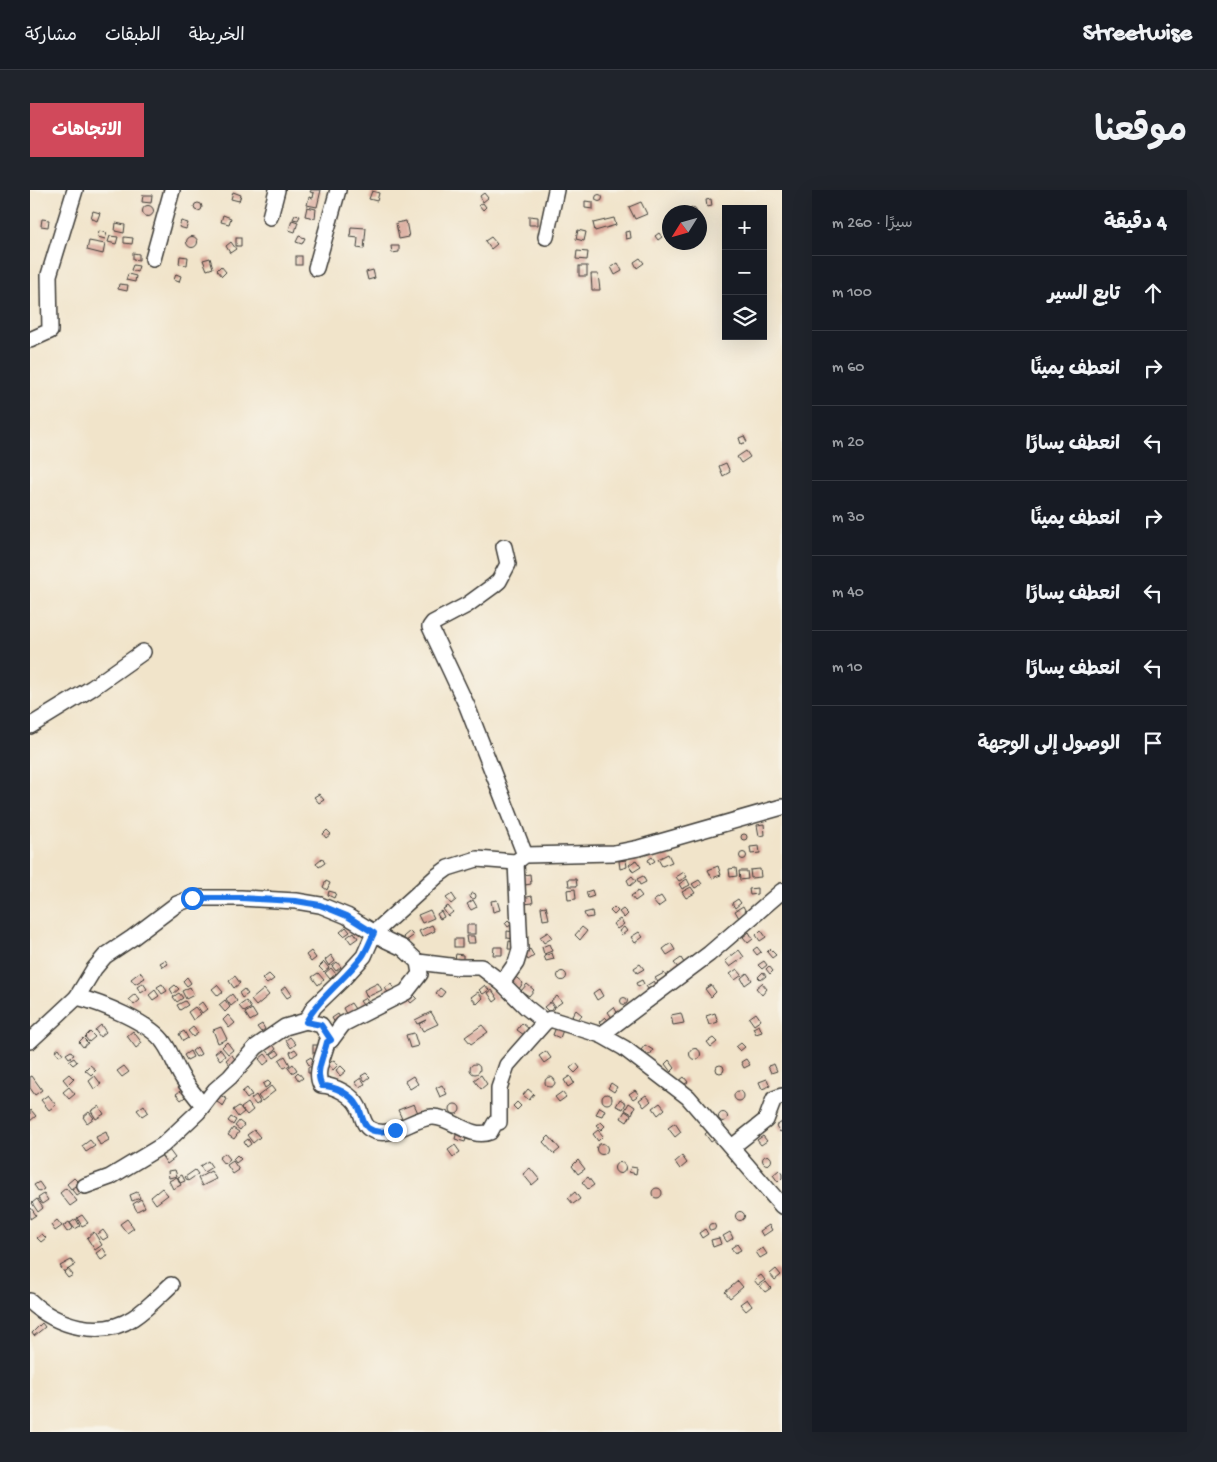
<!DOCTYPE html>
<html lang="ar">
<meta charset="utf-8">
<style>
:root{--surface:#171b24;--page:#20242c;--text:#f1f3f6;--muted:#9ea1a6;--line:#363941;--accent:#d1495b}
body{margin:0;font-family:"Gochi Hand","Playpen Sans Arabic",sans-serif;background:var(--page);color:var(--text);direction:rtl}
.controls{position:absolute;right:15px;top:15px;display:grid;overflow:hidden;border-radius:0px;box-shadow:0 5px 20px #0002}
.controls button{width:45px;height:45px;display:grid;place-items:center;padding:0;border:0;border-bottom:1px solid var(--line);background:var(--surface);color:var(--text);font:25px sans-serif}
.compass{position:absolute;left:632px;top:15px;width:45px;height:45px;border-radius:50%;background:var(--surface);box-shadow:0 5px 20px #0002;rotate:233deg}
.stop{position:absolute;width:15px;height:15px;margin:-11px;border:4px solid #1a73e8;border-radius:50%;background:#fff}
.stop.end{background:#1a73e8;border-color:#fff;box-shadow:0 1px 5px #0008}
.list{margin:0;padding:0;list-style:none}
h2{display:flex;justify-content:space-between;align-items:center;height:65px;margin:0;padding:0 20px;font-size:21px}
h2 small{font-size:16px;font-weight:400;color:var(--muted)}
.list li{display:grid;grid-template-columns:32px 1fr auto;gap:15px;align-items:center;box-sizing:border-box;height:75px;padding:0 20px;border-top:1px solid var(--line)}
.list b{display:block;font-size:19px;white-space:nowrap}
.list em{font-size:16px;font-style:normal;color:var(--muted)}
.icon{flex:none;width:28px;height:28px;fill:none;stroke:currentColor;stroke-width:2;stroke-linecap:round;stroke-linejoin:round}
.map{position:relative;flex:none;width:752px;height:1242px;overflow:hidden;direction:ltr;border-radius:0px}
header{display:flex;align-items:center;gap:30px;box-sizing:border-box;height:70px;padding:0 25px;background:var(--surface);border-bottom:1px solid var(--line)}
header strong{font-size:24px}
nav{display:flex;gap:28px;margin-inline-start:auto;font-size:18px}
.intro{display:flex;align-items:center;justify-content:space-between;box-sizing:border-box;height:120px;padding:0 30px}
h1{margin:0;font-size:35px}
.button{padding:12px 22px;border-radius:0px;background:var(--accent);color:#fff;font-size:18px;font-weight:700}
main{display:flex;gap:30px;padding:0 30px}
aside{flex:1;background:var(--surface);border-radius:0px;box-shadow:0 5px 20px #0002}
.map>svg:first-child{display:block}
.building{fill:#d8a496}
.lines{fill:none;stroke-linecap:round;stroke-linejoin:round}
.minor-casing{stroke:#3c3a36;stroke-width:18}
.minor{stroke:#fff;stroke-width:15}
.route{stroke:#1a73e8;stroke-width:6}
</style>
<header>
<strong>Streetwise</strong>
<nav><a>الخريطة</a><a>الطبقات</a><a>مشاركة</a></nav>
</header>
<div class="intro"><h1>موقعنا</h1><a class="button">الاتجاهات</a></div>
<main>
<aside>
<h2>4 دقيقة<small>سيرًا · 260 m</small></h2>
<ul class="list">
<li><svg class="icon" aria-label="ahead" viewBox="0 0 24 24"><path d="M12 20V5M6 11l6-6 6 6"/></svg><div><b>تابع السير</b></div><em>100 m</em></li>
<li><svg class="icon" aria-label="right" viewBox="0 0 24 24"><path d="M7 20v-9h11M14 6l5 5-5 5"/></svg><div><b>انعطف يمينًا</b></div><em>60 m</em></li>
<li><svg class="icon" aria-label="left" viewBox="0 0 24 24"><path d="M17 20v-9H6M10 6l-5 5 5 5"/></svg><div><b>انعطف يسارًا</b></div><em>20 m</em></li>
<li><svg class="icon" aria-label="right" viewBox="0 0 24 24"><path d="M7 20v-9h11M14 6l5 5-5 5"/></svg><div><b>انعطف يمينًا</b></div><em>30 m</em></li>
<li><svg class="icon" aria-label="left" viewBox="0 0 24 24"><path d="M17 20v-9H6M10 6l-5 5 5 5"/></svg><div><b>انعطف يسارًا</b></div><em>40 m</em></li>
<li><svg class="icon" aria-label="left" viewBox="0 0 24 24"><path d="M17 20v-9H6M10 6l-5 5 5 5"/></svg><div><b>انعطف يسارًا</b></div><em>10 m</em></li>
<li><svg class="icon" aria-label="arrive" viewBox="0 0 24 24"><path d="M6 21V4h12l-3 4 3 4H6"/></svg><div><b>الوصول إلى الوجهة</b></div></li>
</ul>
</aside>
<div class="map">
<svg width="752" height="1242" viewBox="0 0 752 1242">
<rect width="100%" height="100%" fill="#f7f3e8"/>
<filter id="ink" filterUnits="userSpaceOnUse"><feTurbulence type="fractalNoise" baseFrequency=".02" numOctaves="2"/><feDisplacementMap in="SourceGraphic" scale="10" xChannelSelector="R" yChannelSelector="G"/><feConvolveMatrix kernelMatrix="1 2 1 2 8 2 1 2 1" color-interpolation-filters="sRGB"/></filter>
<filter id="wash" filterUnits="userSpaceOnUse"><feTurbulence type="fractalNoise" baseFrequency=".0096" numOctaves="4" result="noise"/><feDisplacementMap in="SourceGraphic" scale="20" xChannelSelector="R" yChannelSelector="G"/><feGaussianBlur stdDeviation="1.12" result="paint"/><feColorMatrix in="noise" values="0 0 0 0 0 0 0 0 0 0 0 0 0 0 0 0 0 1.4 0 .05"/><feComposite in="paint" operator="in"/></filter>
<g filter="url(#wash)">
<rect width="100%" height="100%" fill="#f1e4ca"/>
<g id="blocks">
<g class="building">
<polygon points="281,0 291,0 287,17 277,15 279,7 283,8 284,3 280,2"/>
<polygon points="342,1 349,3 347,11 339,9"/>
<polygon points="203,2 211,5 209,11 201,9"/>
<polygon points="454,3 458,8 453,12 450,6"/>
<circle cx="569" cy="8" r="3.5"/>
<polygon points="113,5 122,5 121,13 112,12"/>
<polygon points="681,9 682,16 677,17 676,10"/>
<polygon points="555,11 563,12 563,19 555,18"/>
<polygon points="611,12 617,24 605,29 599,17"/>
<circle cx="168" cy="17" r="4"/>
<polygon points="453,13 456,17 453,20 449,15"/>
<circle cx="118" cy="21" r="5.5"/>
<polygon points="277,17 286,19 285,28 275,26"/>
<polygon points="662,18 665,19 667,22 657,22 658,20"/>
<polygon points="63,21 70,23 67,31 61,28"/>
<polygon points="193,25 201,28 199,34 191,32"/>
<polygon points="265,25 270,26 268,30 263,29"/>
<polygon points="499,26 508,27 508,35 499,35"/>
<polygon points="584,28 586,35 565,41 563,33"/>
<polygon points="12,29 19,30 18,37 11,36"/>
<polygon points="262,30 268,32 265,42 259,40"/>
<polygon points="151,31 158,33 156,39 149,37"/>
<polygon points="376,31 379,47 369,49 366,33"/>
<polygon points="86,33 95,35 94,43 85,41"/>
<polygon points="321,37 336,38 334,59 327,58 328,48 320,47"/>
<polygon points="548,40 556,42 554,51 546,49"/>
<polygon points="69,41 77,43 75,49 68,47"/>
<polygon points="600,41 601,48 596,49 595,42"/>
<polygon points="629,43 632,47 628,50 625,46"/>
<polygon points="80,46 88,47 86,54 78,52"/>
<polygon points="269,46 275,48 272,54 266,52"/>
<circle cx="162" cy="52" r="5.5"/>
<polygon points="94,47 103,48 102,54 94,53"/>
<polygon points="461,47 467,54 461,59 455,51"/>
<rect x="206" y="48" width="5" height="8"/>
<polygon points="59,51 75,54 73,64 57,60"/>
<polygon points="201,52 206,59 200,63 196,56"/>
<polygon points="361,56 369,56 369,62 362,63"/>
<polygon points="547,61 558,62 557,70 546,69"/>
<polygon points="103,63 109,64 109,70 103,69"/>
<polygon points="150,66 158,67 157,75 149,74"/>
<rect x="266" y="66" width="6" height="9"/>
<polygon points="180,68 183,78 177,80 173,70"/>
<polygon points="610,68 614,73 607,78 604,72"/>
<polygon points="588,73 592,81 585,85 581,77"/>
<polygon points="103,75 109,76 107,82 101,80"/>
<polygon points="191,76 196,82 192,86 187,80"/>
<rect x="549" y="76" width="8" height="10"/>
<polygon points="343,80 345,88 338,90 336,82"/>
<polygon points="98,84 106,86 105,92 96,90"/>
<polygon points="146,84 151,86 149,92 144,90"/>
<polygon points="561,84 568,84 570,100 562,100"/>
<polygon points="89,94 98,95 97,101 88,99"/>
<polygon points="714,246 717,252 711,254 709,248"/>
<polygon points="716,261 720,267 711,273 707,267"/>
<polygon points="696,273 700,282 693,286 689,276"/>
<polygon points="289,604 294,610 289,613 284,607"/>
<polygon points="734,634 735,645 729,646 727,635"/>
<polygon points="297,640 301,644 296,648 293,644"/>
<circle cx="714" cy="647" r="3"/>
<polygon points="729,656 730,663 721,664 720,657"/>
<circle cx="713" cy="666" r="3.5"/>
<polygon points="638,664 642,672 632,676 628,669"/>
<polygon points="622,667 625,671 620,674 618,670"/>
<polygon points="292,668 295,673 289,677 286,673"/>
<polygon points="596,670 597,677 590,679 589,671"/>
<polygon points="606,670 611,677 603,682 599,675"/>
<polygon points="688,676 691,685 682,688 678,680"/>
<polygon points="706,678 707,686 700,687 699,679"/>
<polygon points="730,679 731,687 721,688 720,680"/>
<polygon points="709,681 717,681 718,689 710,690"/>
<polygon points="654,682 657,687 649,691 646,687"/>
<polygon points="500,684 501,694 495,695 494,685"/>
<polygon points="602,686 606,691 600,696 597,690"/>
<polygon points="613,686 616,692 610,695 607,689"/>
<polygon points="538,689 546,689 547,696 539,696"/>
<polygon points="657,689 660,695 652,699 649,694"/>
<polygon points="669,690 672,694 665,698 662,694"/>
<polygon points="296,691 300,693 297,700 293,697"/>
<polygon points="661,697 665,703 656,708 652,702"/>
<polygon points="727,698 727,704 720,705 719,699"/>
<polygon points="545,699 546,709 538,710 537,700"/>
<polygon points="562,700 564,706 558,708 556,702"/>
<polygon points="299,701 306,703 304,708 298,705"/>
<polygon points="608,701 612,706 605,711 601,706"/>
<circle cx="443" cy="706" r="3"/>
<polygon points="422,704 426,710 421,714 416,708"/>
<polygon points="502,706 503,713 494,714 493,708"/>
<polygon points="631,706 635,712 628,717 623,711"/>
<polygon points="708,709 711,713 705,718 702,713"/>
<polygon points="443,710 447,717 441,720 437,714"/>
<polygon points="467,710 470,720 463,722 461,711"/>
<polygon points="418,716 423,722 418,726 413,719"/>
<polygon points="516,716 519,729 513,730 511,717"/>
<polygon points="713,716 717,724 709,728 705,721"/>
<polygon points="584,717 588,721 584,725 580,721"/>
<polygon points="593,719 598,724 594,728 589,722"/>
<polygon points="400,720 404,728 392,733 388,725"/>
<polygon points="411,721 414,727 410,729 407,724"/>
<polygon points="562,721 563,727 556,728 554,723"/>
<polygon points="590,729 594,734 587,739 583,734"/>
<polygon points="478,730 482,734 478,737 475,733"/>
<polygon points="402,735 405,741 392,747 389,741"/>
<rect x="437" y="735" width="8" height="9"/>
<polygon points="316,737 320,742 314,746 310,742"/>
<polygon points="552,737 557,741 550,750 545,745"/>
<polygon points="594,737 597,741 592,745 589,741"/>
<polygon points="731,740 736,747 730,751 726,745"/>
<polygon points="380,741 383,746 376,751 373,747"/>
<polygon points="477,741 485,742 485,749 477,748"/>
<polygon points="324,742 328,748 321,753 317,747"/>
<polygon points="518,742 522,748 514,753 510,747"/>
<polygon points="609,742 613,747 605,753 601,747"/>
<polygon points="719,742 723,749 718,753 713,747"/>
<polygon points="436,746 444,746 445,753 437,753"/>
<rect x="424" y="749" width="8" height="8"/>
<polygon points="479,751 485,752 484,759 478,759"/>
<polygon points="641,753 645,760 637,765 633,759"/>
<polygon points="519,754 522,761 514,764 512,757"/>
<polygon points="464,757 472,757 472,765 463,765"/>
<polygon points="727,757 731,762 727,765 723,760"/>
<polygon points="500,759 504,766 498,770 494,763"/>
<polygon points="740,759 746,765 742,768 737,762"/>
<polygon points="709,760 714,767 700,777 695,771"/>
<polygon points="281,761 286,768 281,772 276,765"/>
<polygon points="522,763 524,769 516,771 514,766"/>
<polygon points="426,764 433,765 433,770 425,769"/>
<polygon points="301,765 305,771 299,776 295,770"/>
<polygon points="651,768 656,776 650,780 644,773"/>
<polygon points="135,770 138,774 133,777 130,773"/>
<polygon points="734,771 737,775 732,779 728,775"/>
<polygon points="294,772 299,778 294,782 289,777"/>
<polygon points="307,772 311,777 306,781 302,776"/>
<polygon points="610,774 614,779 607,783 604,778"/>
<polygon points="739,776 743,781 740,784 736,779"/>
<polygon points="301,778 306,784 300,789 295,783"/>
<polygon points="707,779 712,785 705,790 700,784"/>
<circle cx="532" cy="786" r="4.5"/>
<polygon points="110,782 115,788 105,794 101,789"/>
<polygon points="733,782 736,786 731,790 728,787"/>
<polygon points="288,783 294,790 288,795 282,787"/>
<polygon points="634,783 639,790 630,795 625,788"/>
<polygon points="717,783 722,790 715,795 711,788"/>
<polygon points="239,784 244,789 237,794 232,789"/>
<polygon points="482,784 493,793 489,799 478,790"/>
<polygon points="205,786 210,793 204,798 199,791"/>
<polygon points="157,787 161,793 157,796 153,791"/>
<polygon points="612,790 614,794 608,797 606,793"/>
<polygon points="624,791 628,797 620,802 616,796"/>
<polygon points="113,793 117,799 111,803 107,797"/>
<polygon points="348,793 352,800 337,807 334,800"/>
<polygon points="732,793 737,799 732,805 726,798"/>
<polygon points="132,794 137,801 132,804 127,797"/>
<polygon points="361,794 365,800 359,804 355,798"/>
<polygon points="497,794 504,800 499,806 491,801"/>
<polygon points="145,795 149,799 143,804 140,799"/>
<polygon points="187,795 193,802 188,806 182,799"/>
<polygon points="455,795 459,800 453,804 449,800"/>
<polygon points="681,795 686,802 681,807 675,799"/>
<polygon points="256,796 262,805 257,808 251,800"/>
<polygon points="160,797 164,805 156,809 152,801"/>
<polygon points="410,798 415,802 411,807 406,803"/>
<polygon points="214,799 218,804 212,808 209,803"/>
<polygon points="234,799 239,805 226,816 221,810"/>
<polygon points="569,799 573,806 567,810 563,803"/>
<polygon points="125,800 129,806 123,810 119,805"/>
<polygon points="462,800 468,809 464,812 458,803"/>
<polygon points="380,801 387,808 381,813 375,806"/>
<polygon points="448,802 453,808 447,814 441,807"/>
<polygon points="149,803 153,808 147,812 143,807"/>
<polygon points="105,804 110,810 104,815 99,809"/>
<polygon points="202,804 207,811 201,816 196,809"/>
<polygon points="527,806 532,812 525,817 521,811"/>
<circle cx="594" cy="811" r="3.5"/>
<polygon points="336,808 338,813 333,815 330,811"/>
<polygon points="195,810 200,817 195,822 189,815"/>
<polygon points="155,811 158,815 150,820 147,815"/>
<polygon points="216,811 221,818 214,822 209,816"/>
<polygon points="172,812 177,819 172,823 167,816"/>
<polygon points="520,812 524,818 519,822 514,817"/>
<polygon points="321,813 325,819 316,824 313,818"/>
<polygon points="165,817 171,824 163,830 158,822"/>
<polygon points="584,817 588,824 582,828 578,822"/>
<polygon points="222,819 227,827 220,831 215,823"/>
<polygon points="546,820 552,825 547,831 542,826"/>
<polygon points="401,822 408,834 393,841 389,834 396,830 387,834 385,830"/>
<polygon points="651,823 654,833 643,835 641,825"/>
<polygon points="685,823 688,832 679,835 676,826"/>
<polygon points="726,823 731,830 724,835 719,828"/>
<polygon points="308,824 311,829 305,833 302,828"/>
<polygon points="198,825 205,833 199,838 193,830"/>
<polygon points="575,827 579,831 573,836 569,832"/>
<polygon points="492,833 499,839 494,845 487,840"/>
<polygon points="232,834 235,839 231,842 227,837"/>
<polygon points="71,835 76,842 70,847 65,840"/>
<polygon points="452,835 458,842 441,854 435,847"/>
<polygon points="729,835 732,842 726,844 723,838"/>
<polygon points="163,837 168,843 163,847 158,841"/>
<polygon points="191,837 197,849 188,853 183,840"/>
<polygon points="526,837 533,840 530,848 523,845"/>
<polygon points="103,841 112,853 106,858 97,846"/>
<polygon points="154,841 158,848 153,851 149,844"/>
<polygon points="60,842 65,847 59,852 55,847"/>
<polygon points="384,843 388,856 380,858 376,845"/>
<polygon points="260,847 266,854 261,858 256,850"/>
<polygon points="53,848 58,853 53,857 49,852"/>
<polygon points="683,848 687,852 681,857 677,852"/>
<polygon points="197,852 203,860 198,864 192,857"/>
<polygon points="241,852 246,859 240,864 234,857"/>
<polygon points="711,853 715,857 710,861 706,857"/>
<rect x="283" y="855" width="7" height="8"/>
<polygon points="615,855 623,860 620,865 611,860"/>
<polygon points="167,857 171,864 166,867 162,861"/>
<polygon points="29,858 33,864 29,866 25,861"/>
<circle cx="665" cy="864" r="5.5"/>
<polygon points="190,859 195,866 190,870 185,863"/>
<polygon points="265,859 268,863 262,867 260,862"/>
<polygon points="247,860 250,864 244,868 241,864"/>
<polygon points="41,861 44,865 39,868 36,864"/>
<polygon points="160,861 163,867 157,870 154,865"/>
<polygon points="516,861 521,868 514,873 509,866"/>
<polygon points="235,864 240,870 234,875 229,869"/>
<polygon points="202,865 206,871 200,875 196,870"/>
<polygon points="255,866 260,875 254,878 249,870"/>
<polygon points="281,867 284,872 279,875 276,870"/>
<polygon points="44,868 47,872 43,875 39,871"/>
<polygon points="716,869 720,875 714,878 711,872"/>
<polygon points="304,870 308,875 303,880 298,874"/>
<polygon points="639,870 645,878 641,882 635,874"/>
<polygon points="546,873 550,878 545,883 540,878"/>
<circle cx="445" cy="879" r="5"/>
<polygon points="263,874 267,880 262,883 258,878"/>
<polygon points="744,874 747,881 741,883 738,876"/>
<circle cx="690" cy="879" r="4"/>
<polygon points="60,875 66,880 61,885 55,880"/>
<polygon points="94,876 99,882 92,887 87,881"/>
<polygon points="311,876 316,881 310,886 306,880"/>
<polygon points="278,877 285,877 284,883 278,883"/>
<polygon points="268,882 273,888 269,891 265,885"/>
<polygon points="336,883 340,887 335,891 331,886"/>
<polygon points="39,884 44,889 38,895 33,889"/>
<polygon points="451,885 457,894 451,899 444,890"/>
<polygon points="2,886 12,900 5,905 0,898 0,887"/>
<polygon points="65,886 71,894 64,899 59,891"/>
<polygon points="383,886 388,894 380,899 375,891"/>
<polygon points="540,886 544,893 538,897 534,890"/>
<polygon points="654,887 658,892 652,896 649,891"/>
<circle cx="520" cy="892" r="5"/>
<polygon points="331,888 335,894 329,897 325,892"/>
<polygon points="737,889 740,896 732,899 729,892"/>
<polygon points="238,891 241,894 235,898 233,894"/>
<polygon points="581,893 587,897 584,902 578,898"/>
<polygon points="412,895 417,904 410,907 406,898"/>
<polygon points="241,896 245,901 232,911 228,906"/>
<polygon points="39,897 45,904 39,909 33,902"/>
<polygon points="217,898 222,905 217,909 212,902"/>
<polygon points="153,899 158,905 151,910 146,904"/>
<polygon points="498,899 504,904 499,910 493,905"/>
<polygon points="605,900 609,905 603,909 599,904"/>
<circle cx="709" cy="906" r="5"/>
<polygon points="532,902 536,907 529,912 525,907"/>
<circle cx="577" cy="909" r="5"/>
<polygon points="18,905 26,915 19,920 11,910"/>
<polygon points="190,905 197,909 193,916 187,912"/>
<polygon points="226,905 230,912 226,915 221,909"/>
<polygon points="616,905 621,911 614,917 609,910"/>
<polygon points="590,909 596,913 593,919 586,916"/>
<polygon points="487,912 491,916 487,920 483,916"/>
<polygon points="218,913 223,920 217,925 211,918"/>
<polygon points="599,913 605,917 602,924 595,920"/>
<polygon points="630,913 635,919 628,925 623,918"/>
<polygon points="384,914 388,923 372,929 368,920"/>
<circle cx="425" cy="919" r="5"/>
<polygon points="114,915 118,922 112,926 107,920"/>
<polygon points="69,916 74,924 66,929 61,921"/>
<polygon points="209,916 214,922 208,927 203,920"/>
<polygon points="570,917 575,920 572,926 566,924"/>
<polygon points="1,920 6,926 0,931 0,921"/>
<polygon points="595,921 601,925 597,932 591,928"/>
<polygon points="59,922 64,928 57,933 53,927"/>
<circle cx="693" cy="927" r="4.5"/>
<polygon points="201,927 206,930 203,935 198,931"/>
<polygon points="209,931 214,935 210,940 205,936"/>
<polygon points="571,932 575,936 571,940 567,935"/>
<polygon points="752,932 752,941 750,942 746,936"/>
<polygon points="645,933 651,942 645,947 638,938"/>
<polygon points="203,938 209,942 204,949 198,945"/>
<polygon points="681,939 687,948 681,952 675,944"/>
<polygon points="224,940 230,947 223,953 217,945"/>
<polygon points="568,940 573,946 568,951 563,944"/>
<polygon points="427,941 437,945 435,952 425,949"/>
<polygon points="76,942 79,950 70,955 66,947"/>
<polygon points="519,946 530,959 524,964 513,952"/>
<polygon points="733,946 737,951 731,955 727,950"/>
<polygon points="218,949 221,954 217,957 214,952"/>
<polygon points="60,950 65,956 56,962 52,956"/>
<circle cx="572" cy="959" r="5.5"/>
<polygon points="425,955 430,962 423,967 418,960"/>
<polygon points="139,960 145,968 137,974 131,965"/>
<polygon points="195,963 200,969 194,974 189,968"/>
<polygon points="207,965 211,969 206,973 203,969"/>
<circle cx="737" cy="970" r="4.5"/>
<polygon points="652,966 657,973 650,979 645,972"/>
<polygon points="548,970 555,979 548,984 542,976"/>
<polygon points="178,971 182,977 174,982 170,976"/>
<polygon points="203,971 209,980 203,984 197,975"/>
<circle cx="590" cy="978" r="5.5"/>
<polygon points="601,977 607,978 606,984 599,982"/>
<polygon points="500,978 509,989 502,995 493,984"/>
<polygon points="145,980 147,986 139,988 138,981"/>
<polygon points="165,980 168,984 158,991 155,987"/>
<polygon points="749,980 752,984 752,988 748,992 743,985"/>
<polygon points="181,981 186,989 172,996 168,988"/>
<polygon points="152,985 155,991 150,993 148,987"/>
<polygon points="147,987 151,995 143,999 139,991"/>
<polygon points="558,987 564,995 558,999 552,992"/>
<polygon points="44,988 49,993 41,999 37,994"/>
<polygon points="9,992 14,999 9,1002 4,995"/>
<polygon points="48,996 53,1002 47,1006 42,1000"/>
<circle cx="627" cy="1003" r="5"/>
<polygon points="36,998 47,1011 40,1016 30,1003"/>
<polygon points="132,998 138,1005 126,1014 121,1007"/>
<polygon points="107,1002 110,1008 102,1011 100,1005"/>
<polygon points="545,1002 550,1009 543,1014 538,1008"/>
<polygon points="14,1004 18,1010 12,1014 8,1008"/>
<polygon points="7,1009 13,1018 8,1022 2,1013"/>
<polygon points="111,1009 115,1017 107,1021 103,1014"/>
<polygon points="1,1018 6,1025 0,1029 0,1019"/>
<circle cx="710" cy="1026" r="4.5"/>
<polygon points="52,1025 58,1033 52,1036 47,1028"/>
<polygon points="46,1029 50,1036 45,1039 40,1033"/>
<polygon points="97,1029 104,1038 97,1043 90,1034"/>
<polygon points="27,1030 32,1036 25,1041 21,1035"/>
<polygon points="39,1032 43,1038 37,1042 33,1036"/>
<circle cx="682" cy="1037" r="3.5"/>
<polygon points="739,1035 742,1040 733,1046 730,1041"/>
<polygon points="675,1039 678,1044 672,1048 669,1043"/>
<polygon points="73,1040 78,1047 73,1050 68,1044"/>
<polygon points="64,1042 72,1055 65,1060 57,1048"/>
<polygon points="700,1042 703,1048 697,1052 693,1046"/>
<polygon points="12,1044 16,1048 11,1052 7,1048"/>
<polygon points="689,1048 691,1054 683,1057 681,1050"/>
<polygon points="707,1054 711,1060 705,1063 701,1058"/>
<polygon points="73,1058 78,1066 71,1070 66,1063"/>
<polygon points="733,1058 737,1064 730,1068 726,1062"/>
<polygon points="41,1070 45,1075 34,1082 30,1076"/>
<polygon points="38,1079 43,1085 38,1088 34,1083"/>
<polygon points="746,1079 751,1085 745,1090 740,1084"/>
<polygon points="731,1085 735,1090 728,1095 724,1090"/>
<polygon points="708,1091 713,1097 700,1108 695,1102"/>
<polygon points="736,1092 741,1098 735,1102 730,1096"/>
<polygon points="717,1109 722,1116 716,1121 710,1114"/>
<polygon points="12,1133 15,1137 4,1146 2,1143"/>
</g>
</g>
</g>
<g filter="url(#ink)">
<use href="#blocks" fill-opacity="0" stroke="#3c3a36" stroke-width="1"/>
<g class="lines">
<g class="minor-casing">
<g id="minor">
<polyline points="240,27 247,0"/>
<polyline points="516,47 526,0"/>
<polyline points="123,69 142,0"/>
<polyline points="286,78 308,0"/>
<polyline points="0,150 20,141 19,85 45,0"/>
<polyline points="474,357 478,374 469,391 463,396 437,415 403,433 400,437 437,516 495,665"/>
<polyline points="0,536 62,498 113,462"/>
<polyline points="388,772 428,777 451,777 472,793 496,817 515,832"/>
<polyline points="472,793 486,773 490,760 486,672"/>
<path d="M47 807C71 813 121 833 134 853 142 864 145 876 152 887 158 897 165 906 173 915"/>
<path d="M276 831 291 835 301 850 297 852C294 866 284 882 291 895 306 896 323 905 329 918 332 924 333 935 340 939 360 951 382 928 402 927 421 926 440 950 460 942L465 933 469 932V898L477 875 515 832 520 829 571 845 594 858 658 907 752 1016"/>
<polyline points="571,845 679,764 752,701"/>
<polyline points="0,851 47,807 64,779 75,766 102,748 147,714 162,708 211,708 266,711 290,715 317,726 356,750 373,758 388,772 390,784 376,802 313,834 301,850"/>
<polyline points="702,957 736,930 744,909 752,906"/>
<polyline points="55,996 80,987 133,955 168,922 185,900 200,887 226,857 255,837 276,831 284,817 312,790 334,766 344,743 407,686 418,678 447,669 486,672 495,665 584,663 609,658 752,617"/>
<path d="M0 1111C26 1136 71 1149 103 1128 117 1119 129 1106 141 1095"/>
</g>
</g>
<use href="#minor" class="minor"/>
</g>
</g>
<g class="lines" filter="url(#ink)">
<path class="route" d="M162 708H211L266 711 290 715 317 726 344 743C340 751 337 760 332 767 314 790 290 807 276 832L291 835 301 850 297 852C294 866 284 882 292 896 305 896 321 904 328 916 332 923 332 933 338 938 346 944 356 941 365 940"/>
</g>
</svg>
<div class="controls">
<button>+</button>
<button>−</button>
<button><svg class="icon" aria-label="layers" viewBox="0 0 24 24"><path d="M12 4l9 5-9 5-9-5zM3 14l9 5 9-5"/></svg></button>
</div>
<svg class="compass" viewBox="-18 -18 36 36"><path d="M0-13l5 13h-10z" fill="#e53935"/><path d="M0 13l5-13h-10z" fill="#9ea1a6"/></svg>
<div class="stop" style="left:162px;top:708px"></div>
<div class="stop end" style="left:365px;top:940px"></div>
</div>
</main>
